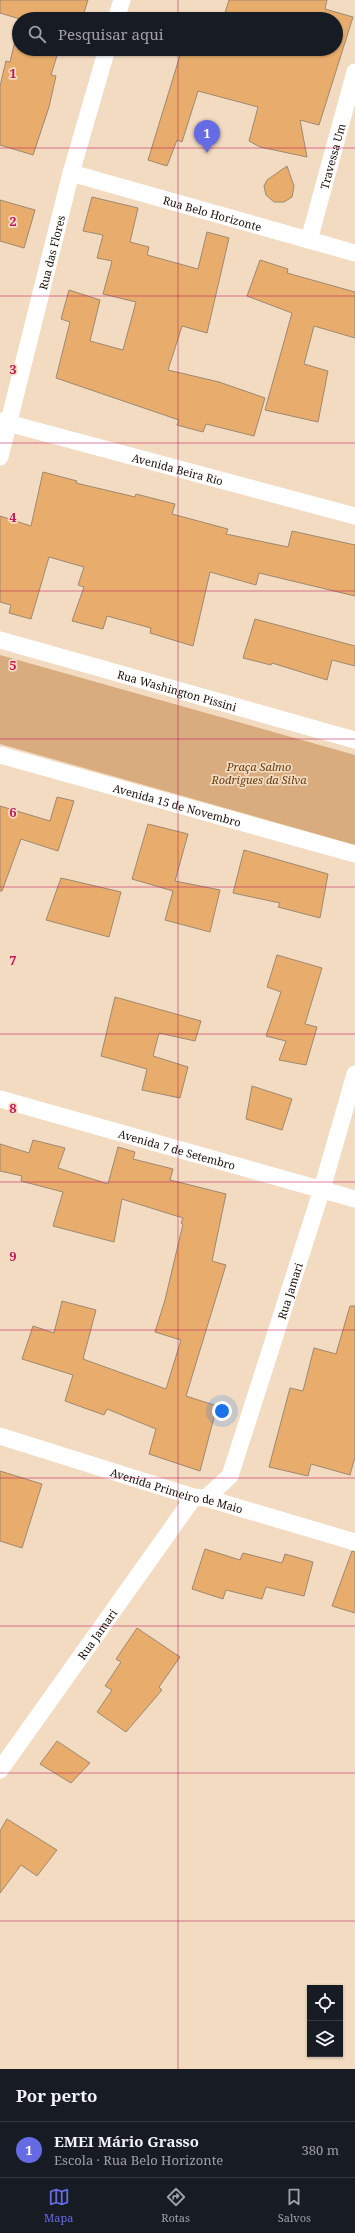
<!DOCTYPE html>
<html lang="pt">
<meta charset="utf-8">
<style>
:root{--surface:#171b24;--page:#20242c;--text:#f1f3f6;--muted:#9ea1a6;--line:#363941;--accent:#666be4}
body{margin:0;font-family:"Noto Serif",serif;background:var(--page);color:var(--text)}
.controls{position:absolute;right:12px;bottom:12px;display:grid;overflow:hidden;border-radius:0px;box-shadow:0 1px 3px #0004}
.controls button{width:36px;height:36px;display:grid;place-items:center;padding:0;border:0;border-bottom:1px solid var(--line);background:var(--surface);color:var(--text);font:20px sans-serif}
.you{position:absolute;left:222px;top:1411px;width:14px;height:14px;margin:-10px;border:3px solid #fff;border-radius:50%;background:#1a73e8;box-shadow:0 0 0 6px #1a73e833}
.badge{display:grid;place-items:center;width:26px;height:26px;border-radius:50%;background:var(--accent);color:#fff;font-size:13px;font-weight:700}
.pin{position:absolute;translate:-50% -33px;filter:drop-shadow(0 1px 2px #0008)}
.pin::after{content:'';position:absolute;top:21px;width:14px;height:12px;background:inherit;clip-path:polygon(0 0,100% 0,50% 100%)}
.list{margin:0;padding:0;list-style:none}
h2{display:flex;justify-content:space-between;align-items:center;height:52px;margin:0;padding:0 16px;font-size:17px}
h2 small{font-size:13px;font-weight:400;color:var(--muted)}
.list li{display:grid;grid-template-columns:26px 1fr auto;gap:12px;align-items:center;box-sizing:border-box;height:56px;padding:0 16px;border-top:1px solid var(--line)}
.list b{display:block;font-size:15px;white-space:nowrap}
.list p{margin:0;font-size:13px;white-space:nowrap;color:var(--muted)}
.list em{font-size:13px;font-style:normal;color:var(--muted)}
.icon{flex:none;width:22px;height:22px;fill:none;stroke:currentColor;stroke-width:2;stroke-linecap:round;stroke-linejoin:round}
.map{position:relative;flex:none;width:355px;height:2069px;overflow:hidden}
.search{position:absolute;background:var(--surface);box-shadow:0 1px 3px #0004;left:12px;right:12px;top:12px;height:44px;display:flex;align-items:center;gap:10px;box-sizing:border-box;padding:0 14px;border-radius:22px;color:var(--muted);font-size:15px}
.sheet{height:108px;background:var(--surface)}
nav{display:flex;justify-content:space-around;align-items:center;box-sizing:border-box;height:56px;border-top:1px solid var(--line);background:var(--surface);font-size:11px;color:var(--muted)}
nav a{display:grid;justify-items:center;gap:2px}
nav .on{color:var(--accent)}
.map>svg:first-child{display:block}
.green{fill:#d8ac7e}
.building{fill:#e8ad6d;stroke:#9e8870}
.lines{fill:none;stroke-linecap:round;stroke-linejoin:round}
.street{stroke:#fff;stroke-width:17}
.grid{fill:none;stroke:#c2185b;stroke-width:1;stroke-opacity:0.55}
.labels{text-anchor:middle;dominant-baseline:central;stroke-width:3.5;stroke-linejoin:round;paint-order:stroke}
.street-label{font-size:11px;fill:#180f07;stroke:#f3dbc2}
.park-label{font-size:11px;font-style:italic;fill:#643d0a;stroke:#f3dbc2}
.grid-label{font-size:13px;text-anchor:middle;font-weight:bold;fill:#c2185b;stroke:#f3dbc2;stroke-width:3.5;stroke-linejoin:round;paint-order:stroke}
</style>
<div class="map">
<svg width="355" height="2069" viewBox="0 0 355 2069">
<rect width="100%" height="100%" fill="#f3dbc2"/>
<polygon class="green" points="0,655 355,755 355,845 0,744"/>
<g class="building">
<polygon points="0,0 88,0 82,19 20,19 0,13"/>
<polygon points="229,0 327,0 325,9 353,17 319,125 300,120 307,157 260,147 249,141 258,107 198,91 182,142 177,140 167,166 148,160 182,49 194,49 211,54 212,49 336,49 336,19 223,19"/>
<polygon points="19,24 19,49 59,49 51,75 56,76 49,107 33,155 0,145 0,86 6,61 10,62"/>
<polygon points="287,166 294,186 292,197 284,202 274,202 266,195 264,186 267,180"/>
<polygon points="92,197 138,208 130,242 149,247 147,255 198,269 207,232 229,238 207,333 182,326 168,370 219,382 265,398 254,436 206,424 203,432 177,425 179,420 56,378 70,322 61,319 69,290 100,300 90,341 123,350 136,302 103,294 112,261 97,258 103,235 83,231"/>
<polygon points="0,200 35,210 24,248 0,241"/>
<polygon points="260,260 288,269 287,273 355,292 355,338 314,326 304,364 328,371 318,422 265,410 292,313 247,296"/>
<polygon points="43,472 77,481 76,483 135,497 136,494 175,504 172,514 228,529 226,534 288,547 292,531 355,545 355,596 259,573 256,585 210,572 193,646 150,633 151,628 107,616 103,629 72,621 84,587 78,585 84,567 49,557 31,619 9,613 11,605 0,602 0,516 31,526"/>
<polygon points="255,619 355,646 355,666 332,660 327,680 272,663 271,665 243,658"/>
<polygon points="57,797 74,801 58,851 21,839 2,891 0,891 0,806 50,821"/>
<polygon points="148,824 188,834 175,881 220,890 210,932 165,920 173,891 132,879"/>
<polygon points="244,850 328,874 320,918 278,907 280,903 233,893"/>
<polygon points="61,878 121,892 109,937 46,920"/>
<polygon points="277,955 322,968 305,1024 317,1027 306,1065 279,1060 286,1041 266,1036 281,992 267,987"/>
<polygon points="115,997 201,1021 195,1041 159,1033 153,1056 188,1067 180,1098 142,1090 147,1069 101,1056"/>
<polygon points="252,1086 292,1099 282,1130 246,1119"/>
<polygon points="33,1140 65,1148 58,1168 108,1184 118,1147 135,1152 133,1159 173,1169 170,1180 226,1194 212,1261 226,1265 186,1396 217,1406 200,1471 149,1454 156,1429 107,1409 104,1415 65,1401 73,1375 22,1359 33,1326 54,1333 62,1301 96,1310 83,1359 166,1389 181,1340 155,1332 165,1300 183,1224 181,1223 183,1218 122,1199 114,1242 53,1226 63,1192 21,1181 22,1176 0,1171 0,1144 29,1153"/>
<polygon points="350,1306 355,1306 355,1457 350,1475 311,1464 308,1476 269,1467 290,1388 303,1391 314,1348 336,1354"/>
<polygon points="0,1471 42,1484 22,1548 0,1541"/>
<polygon points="205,1549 240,1560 243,1553 282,1563 285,1554 313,1562 304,1596 266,1587 262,1599 226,1590 223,1599 192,1589"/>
<polygon points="352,1551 355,1552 355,1613 332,1606"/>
<polygon points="137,1628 180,1657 159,1687 162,1690 126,1732 97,1712 112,1690 105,1686 121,1662 116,1659"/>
<polygon points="57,1741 90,1763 71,1783 40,1764"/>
<polygon points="7,1819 57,1850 37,1876 21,1865 0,1893 0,1831"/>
</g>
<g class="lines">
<g class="street">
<polyline points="116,19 122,0"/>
<path id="s1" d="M71 173 355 253"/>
<path id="s2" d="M309 240 355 72"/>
<path id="s3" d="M0 421 355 516"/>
<path id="s4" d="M0 457 71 173 107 49"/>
<path id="s5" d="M0 640 355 740"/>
<path id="s6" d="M0 755 355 854"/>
<path id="s7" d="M0 1099 355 1199"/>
<path id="s8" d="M0 1436 194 1497 206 1498 355 1542"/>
<path id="s9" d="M206 1498 230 1476 322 1189 355 1074"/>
<path id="s10" d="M0 1770 194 1497"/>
</g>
</g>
<path class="grid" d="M178 0V19M178 49V2069M0 148H355M0 296H355M0 443H355M0 591H355M0 739H355M0 887H355M0 1034H355M0 1182H355M0 1330H355M0 1478H355M0 1626H355M0 1773H355M0 1921H355"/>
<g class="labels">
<g class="street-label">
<text stroke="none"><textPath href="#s2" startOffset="87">Travessa Um</textPath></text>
<text stroke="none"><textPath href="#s1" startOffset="147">Rua Belo Horizonte</textPath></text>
<text stroke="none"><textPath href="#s4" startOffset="211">Rua das Flores</textPath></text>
<text stroke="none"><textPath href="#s3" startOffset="184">Avenida Beira Rio</textPath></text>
<text stroke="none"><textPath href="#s5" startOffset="184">Rua Washington Pissini</textPath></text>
<text stroke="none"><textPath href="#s6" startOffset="184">Avenida 15 de Novembro</textPath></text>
<text stroke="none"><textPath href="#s7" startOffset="184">Avenida 7 de Setembro</textPath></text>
<text stroke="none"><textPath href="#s9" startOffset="227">Rua Jamari</textPath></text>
<text stroke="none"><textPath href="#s8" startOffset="185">Avenida Primeiro de Maio</textPath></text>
<text stroke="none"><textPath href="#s10" startOffset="167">Rua Jamari</textPath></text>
</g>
<g class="park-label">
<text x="259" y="766">Praça Salmo<tspan x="259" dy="13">Rodrigues da Silva</tspan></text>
</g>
</g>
<g class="grid-label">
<text x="13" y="78">1</text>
<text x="13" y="226">2</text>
<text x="13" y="374">3</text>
<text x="13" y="522">4</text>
<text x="13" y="670">5</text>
<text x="13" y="817">6</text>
<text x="13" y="965">7</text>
<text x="13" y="1113">8</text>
<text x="13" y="1261">9</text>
</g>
</svg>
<div class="controls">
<button><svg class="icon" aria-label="locate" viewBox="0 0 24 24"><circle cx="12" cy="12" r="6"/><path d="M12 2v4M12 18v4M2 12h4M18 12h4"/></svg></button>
<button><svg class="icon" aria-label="layers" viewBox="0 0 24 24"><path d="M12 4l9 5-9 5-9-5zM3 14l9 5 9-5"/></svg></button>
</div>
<div class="you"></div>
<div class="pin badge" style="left:207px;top:153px">1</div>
<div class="search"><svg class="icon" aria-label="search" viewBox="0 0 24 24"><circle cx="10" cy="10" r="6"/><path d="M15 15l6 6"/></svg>Pesquisar aqui</div>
</div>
<section class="sheet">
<h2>Por perto<small></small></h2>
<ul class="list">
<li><span class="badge">1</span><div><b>EMEI Mário Grasso</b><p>Escola · Rua Belo Horizonte</p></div><em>380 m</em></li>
</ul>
</section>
<nav>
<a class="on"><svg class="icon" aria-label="map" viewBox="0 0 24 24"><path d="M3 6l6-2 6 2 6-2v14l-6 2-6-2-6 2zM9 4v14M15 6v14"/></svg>Mapa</a>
<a><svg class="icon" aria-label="directions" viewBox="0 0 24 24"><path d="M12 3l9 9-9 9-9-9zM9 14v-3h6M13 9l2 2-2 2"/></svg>Rotas</a>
<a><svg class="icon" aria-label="saved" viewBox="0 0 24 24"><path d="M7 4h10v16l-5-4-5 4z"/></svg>Salvos</a>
</nav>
